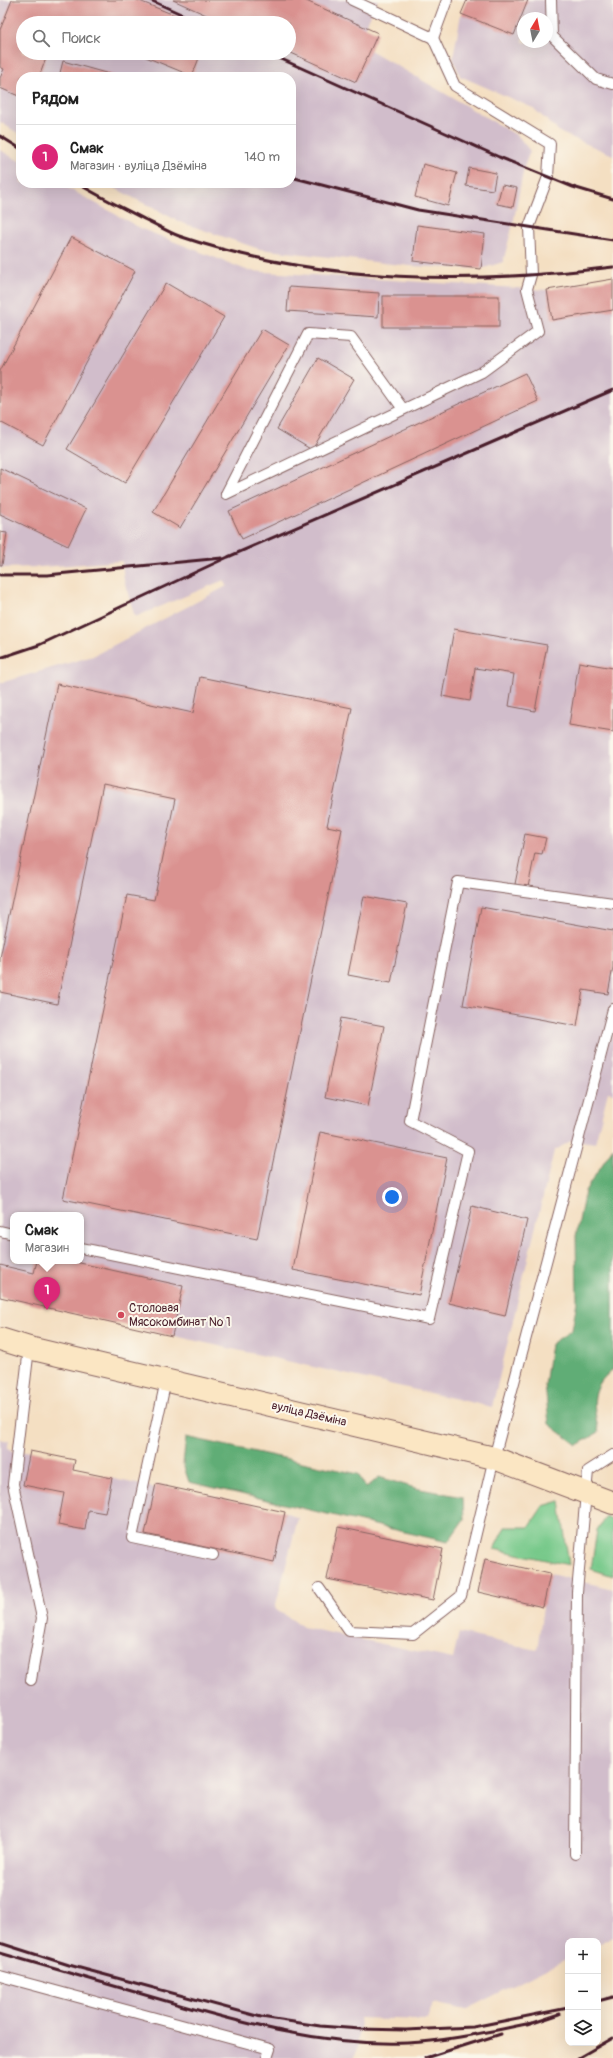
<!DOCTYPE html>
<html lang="ru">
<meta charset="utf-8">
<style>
:root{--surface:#fff;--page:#f6f6f6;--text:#222;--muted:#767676;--line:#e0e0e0;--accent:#db2777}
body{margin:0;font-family:Pangolin,sans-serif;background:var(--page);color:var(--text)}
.controls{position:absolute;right:12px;bottom:12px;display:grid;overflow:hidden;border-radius:8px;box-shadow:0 4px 16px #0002}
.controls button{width:36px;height:36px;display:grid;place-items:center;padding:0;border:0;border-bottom:1px solid var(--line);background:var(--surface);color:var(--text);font:20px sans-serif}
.compass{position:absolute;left:517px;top:12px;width:36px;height:36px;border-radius:50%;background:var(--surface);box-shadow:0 4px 16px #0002;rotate:10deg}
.you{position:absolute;left:392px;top:1197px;width:14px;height:14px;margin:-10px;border:3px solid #fff;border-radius:50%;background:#1a73e8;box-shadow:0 0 0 6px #1a73e833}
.badge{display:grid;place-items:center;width:26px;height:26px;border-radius:50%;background:var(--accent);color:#fff;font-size:13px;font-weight:700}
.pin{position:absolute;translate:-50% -33px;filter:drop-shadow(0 1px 2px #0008)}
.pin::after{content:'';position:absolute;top:21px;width:14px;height:12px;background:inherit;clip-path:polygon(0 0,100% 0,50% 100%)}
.popup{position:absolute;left:10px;top:1212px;width:74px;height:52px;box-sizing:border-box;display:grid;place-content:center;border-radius:8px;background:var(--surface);filter:drop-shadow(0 1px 3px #0005);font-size:13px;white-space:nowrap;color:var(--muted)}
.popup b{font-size:15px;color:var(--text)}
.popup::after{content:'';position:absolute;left:50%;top:100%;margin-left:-8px;border:8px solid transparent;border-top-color:var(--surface)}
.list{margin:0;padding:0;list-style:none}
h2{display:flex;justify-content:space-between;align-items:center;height:52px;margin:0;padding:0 16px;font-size:17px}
h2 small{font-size:13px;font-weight:400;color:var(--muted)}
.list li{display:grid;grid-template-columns:26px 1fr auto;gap:12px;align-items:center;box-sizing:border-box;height:64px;padding:0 16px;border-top:1px solid var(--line)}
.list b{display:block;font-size:15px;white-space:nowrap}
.list p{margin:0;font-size:13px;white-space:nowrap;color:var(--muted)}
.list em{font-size:13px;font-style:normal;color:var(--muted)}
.icon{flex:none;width:22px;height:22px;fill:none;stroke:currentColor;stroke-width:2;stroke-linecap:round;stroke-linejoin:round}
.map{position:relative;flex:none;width:613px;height:2058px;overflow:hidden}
.search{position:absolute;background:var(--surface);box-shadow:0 4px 16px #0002;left:16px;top:16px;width:280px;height:44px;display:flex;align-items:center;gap:10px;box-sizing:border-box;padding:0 14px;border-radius:22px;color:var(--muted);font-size:15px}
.panel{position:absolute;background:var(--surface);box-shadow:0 4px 16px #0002;left:16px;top:72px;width:280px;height:116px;border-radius:16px}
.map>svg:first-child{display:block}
.industrial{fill:#d1bdcb;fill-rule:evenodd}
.green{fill:#77c98a;stroke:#60745a}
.forest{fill:#61ad76;stroke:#566650}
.building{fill:#da9290}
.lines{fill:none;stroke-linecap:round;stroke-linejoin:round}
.service-casing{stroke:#866260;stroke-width:12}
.secondary-casing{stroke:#866260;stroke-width:24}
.service{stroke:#fff;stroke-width:10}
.secondary{stroke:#fbe6c3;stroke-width:22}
.rail{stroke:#4a1f2b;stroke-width:3}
.poi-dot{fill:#d1495b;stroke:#fbf7ec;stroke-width:1.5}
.labels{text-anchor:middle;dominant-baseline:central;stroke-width:4;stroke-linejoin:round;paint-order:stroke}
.poi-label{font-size:12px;fill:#4a1f2b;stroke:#fbf7ec;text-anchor:start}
.street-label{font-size:12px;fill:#4a1f2b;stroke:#fbf7ec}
</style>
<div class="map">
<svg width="613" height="2058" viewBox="0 0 613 2058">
<rect width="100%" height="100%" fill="#fbf7ec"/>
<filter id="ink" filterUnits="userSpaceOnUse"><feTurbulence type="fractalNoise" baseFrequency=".025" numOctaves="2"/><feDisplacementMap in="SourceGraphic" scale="8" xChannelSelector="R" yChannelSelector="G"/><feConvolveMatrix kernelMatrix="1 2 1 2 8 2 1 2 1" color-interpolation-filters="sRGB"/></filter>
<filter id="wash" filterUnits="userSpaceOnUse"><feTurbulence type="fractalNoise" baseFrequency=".012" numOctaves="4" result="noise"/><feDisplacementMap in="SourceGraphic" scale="16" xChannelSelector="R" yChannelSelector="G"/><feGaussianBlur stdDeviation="0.9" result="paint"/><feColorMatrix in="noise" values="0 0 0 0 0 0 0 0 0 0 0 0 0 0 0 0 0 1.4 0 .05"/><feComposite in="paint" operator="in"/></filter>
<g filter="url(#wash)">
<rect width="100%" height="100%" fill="#f4dfc2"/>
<g class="industrial">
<path d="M0 0H378L365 27 378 33 370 50 518 136 530 151 524 167 513 224 503 262 481 269 410 266 259 249 180 222 105 183H291V77H21V135L0 122ZM23 23H289V53H23Z"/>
<path d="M467 0H613V155L561 133 533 108 460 76 453 58 461 14ZM523 18H547V42H523Z"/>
<path d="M0 150 21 162V183H59L142 229 249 271 547 290 613 279V1093L608 1092 595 1143 572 1140 554 1151 492 1407 0 1297V683L93 656 227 586 224 580 135 617 124 580 122 561 41 567 0 568ZM13 1215H81V1261H13Z"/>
<polygon points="0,1439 9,1441 7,1449 17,1453 30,1451 75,1460 73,1470 155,1488 156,1484 285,1512 298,1518 275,1608 303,1627 453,1659 459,1633 537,1650 543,1607 550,1574 613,1589 613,1936 598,1944 598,1941 568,1941 568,1958 465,2010 433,2003 427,2020 359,2018 360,2029 355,2058 0,2058"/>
</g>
<g class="green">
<polygon points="560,1501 569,1565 494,1549 505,1527 529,1527 543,1506"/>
<polygon points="606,1516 613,1520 613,1576 591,1569 597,1530"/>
</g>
<g class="forest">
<path d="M613 1148V1370C589 1387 593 1406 599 1432L577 1445 549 1424 545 1385 551 1344 572 1330 577 1301 576 1236 585 1191Z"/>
<polygon points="186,1437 358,1474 366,1488 379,1477 415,1488 463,1497 464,1519 448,1542 189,1482 183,1464"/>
</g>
<g id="blocks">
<g class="building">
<polygon points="12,0 137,0 194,23 23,23 23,53 48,53 39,77 21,77 21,97 0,88 0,78 4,69 0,67 0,30"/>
<polygon points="173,0 304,0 378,33 356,82 289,52 289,23 224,23"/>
<polygon points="467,0 528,0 514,35 461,14"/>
<polygon points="136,53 201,53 192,76"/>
<polygon points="63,61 120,77 59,77"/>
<polygon points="423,164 457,173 448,206 415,197"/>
<polygon points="469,168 496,173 493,190 466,186"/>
<polygon points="502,185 517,188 513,207 497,204"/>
<polygon points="417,225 485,234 481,269 413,261"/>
<polygon points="71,237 135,271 43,445 0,422 0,371"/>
<polygon points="613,279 613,310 552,320 547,290"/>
<polygon points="166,283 224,317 125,483 67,449"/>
<polygon points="289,287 379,293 378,317 287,311"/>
<rect x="383" y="296" width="116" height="31"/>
<polygon points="262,329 289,345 180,528 153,512"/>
<polygon points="318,358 354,379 312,450 277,429"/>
<polygon points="525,373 538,401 242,539 229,511"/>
<polygon points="0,468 86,509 68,546 0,514"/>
<polygon points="0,532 7,533 2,565 0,565"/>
<polygon points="454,629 547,645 535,711 509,706 514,674 475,668 470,701 442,696"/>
<polygon points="579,662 613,668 613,732 569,725"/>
<polygon points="200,677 352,708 327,826 342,829 257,1239 63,1199 127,895 154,900 175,799 103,784 57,1004 0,992 0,958 57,684 193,713"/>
<polygon points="525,834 546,838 542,854 535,853 528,887 515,884"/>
<polygon points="364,896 407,904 391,983 348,975"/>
<polygon points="481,907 613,931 613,967 608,994 583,990 577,1026 463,1005"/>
<polygon points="341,1018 384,1026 368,1106 325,1097"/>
<polygon points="320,1132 447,1158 419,1295 293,1270"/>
<polygon points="472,1206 527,1220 505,1316 449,1303"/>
<polygon points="37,1261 71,1261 183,1286 172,1336 0,1297 0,1265 34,1273"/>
<polygon points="30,1451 75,1460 73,1470 112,1478 105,1513 88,1510 85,1530 58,1525 64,1493 23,1485"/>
<polygon points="156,1484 285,1512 274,1562 145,1534"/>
<polygon points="338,1527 443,1549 433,1600 327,1579"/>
<polygon points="485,1559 550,1574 543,1607 478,1592"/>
</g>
</g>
</g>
<g filter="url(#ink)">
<use href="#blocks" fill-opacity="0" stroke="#866260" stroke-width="1"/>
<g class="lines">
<g class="service-casing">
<g id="service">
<polyline points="352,0 433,38 447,0"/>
<polyline points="551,0 552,36 596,79 613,84"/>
<polyline points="403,409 351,337 308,334 226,494 482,372 538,331 527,289 531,275 529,227 548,177 550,144 455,86 433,38"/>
<polyline points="0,1231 13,1234"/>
<polyline points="81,1248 429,1319 468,1151 410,1121 458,882 613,903"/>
<polyline points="29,1348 13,1484 42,1618 31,1680"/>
<polyline points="166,1380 132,1538 213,1555"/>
<polyline points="319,1588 349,1631 413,1634 461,1596 494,1458 613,1009"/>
<polyline points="575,1854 577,1592 588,1471 613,1455"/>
<polyline points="0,1976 270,2049 267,2058"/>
</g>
</g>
<g class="secondary-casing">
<polyline id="secondary" points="0,1339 29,1348 494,1458 613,1503"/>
</g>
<use href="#service" class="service"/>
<use href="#secondary" class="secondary"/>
<g class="rail">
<polyline points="150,0 201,23"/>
<polyline points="268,53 499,157 573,187 613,199"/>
<polyline points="0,136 21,149"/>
<polyline points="291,177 418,210 613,240"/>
<path d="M77 183C100 197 123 208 146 220 157 225 168 232 179 236 317 283 470 285 613 267"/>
<polyline points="0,575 47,575 222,558"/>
<polyline points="0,658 39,645 228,557 613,390"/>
<polyline points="0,1943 69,1965 261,2017 320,2026 360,2029 406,2030 473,2027 568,2008"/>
<path d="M0 1953C55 1969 111 1985 166 2001 245 2024 324 2046 407 2043 449 2041 491 2031 532 2023"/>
<polyline points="598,2001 613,1997"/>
<polyline points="527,2025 560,2014"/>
<polyline points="425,2058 501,2034"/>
<polyline points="578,2058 613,2038"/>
</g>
</g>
</g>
<circle class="poi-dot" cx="121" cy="1315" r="4"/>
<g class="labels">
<g class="poi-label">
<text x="129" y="1308">Столовая<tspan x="129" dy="14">Мясокомбинат № 1</tspan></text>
</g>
<g class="street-label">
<text transform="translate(309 1414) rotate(13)">вуліца Дзёміна</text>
</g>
</g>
</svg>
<div class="controls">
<button>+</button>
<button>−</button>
<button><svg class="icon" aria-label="layers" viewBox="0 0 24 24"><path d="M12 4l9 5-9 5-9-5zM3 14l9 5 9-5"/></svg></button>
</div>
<svg class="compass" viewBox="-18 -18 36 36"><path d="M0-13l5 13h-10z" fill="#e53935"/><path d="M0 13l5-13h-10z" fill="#767676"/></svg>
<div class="you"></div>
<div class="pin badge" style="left:47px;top:1310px">1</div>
<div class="popup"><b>Смак</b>Магазин</div>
<div class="search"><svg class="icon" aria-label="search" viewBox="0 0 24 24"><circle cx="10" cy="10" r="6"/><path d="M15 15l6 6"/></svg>Поиск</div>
<section class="panel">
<h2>Рядом<small></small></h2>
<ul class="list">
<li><span class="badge">1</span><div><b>Смак</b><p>Магазин · вуліца Дзёміна</p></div><em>140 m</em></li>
</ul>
</section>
</div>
